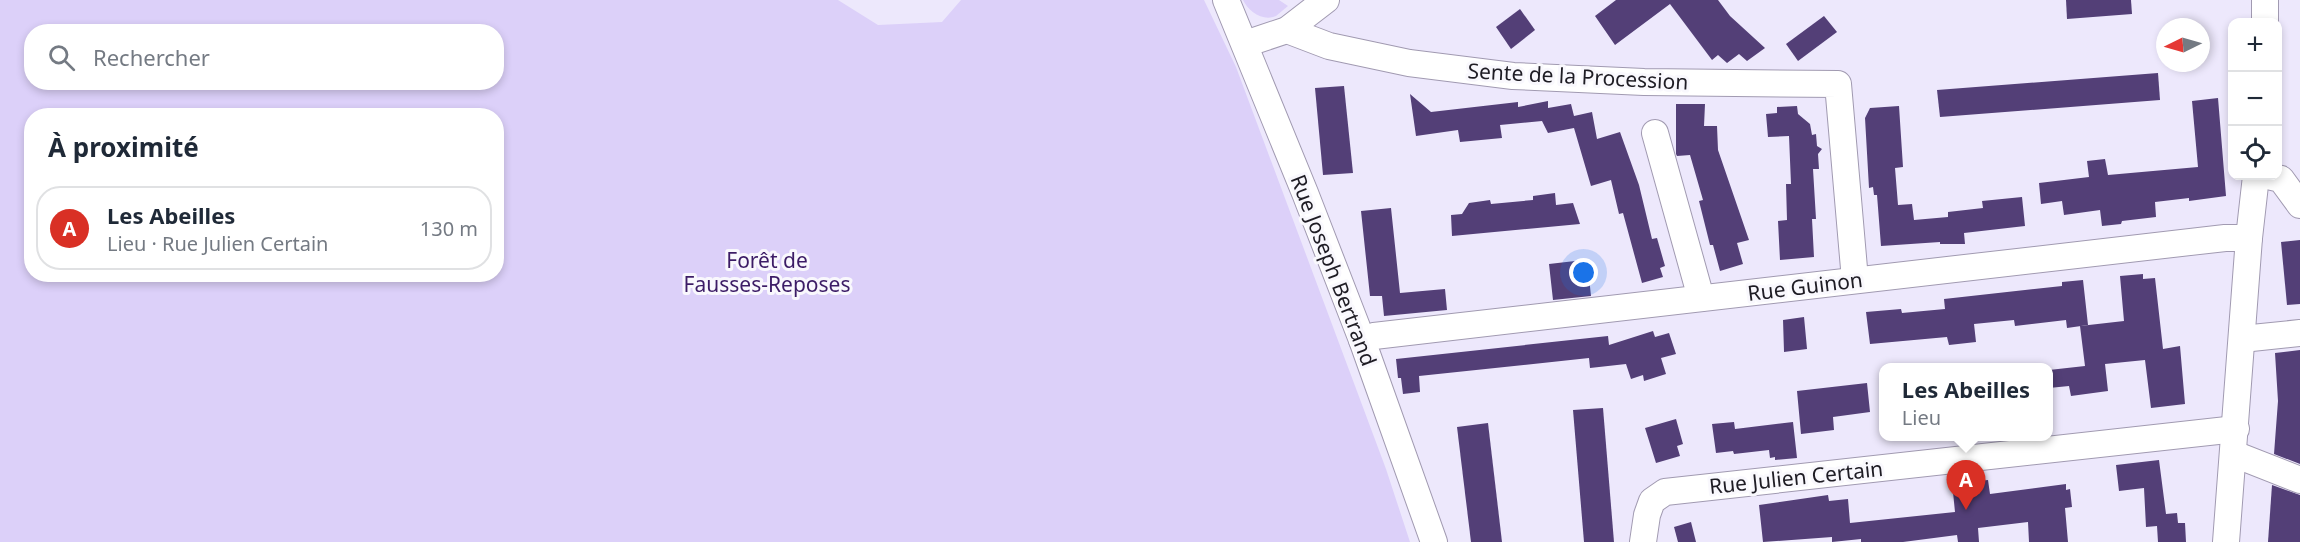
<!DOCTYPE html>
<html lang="fr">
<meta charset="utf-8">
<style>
:root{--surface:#fff;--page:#f2f2f3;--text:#1f2937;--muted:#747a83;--line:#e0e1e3;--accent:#d93025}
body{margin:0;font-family:"Noto Sans",sans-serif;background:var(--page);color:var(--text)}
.controls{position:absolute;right:18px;top:18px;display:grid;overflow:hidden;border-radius:12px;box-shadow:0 3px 9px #0003}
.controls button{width:54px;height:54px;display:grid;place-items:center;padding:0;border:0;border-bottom:2px solid var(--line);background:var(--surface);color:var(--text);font:30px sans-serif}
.compass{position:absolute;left:2156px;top:18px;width:54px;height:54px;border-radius:50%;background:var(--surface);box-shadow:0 3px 9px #0003;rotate:265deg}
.you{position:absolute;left:1584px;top:273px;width:21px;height:21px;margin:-15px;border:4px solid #fff;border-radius:50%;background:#1a73e8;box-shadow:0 0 0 9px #1a73e833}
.badge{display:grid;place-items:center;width:39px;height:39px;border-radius:50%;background:var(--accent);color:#fff;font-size:20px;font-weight:700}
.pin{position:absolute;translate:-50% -50px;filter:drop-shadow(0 2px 3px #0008)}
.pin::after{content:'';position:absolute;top:32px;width:21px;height:18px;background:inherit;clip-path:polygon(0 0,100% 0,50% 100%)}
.popup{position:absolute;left:1879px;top:363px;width:174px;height:78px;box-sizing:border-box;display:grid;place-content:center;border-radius:12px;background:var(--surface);filter:drop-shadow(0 2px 4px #0005);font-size:20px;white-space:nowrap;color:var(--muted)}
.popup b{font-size:22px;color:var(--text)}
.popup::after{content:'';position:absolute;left:50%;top:100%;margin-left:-12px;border:12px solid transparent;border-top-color:var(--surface)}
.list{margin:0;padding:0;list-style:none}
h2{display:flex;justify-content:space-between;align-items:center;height:78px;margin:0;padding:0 24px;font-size:26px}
h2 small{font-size:20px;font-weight:400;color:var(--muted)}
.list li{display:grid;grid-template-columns:39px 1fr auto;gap:18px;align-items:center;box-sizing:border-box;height:84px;margin:0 12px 12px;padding:0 12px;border:2px solid var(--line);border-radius:24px}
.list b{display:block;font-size:22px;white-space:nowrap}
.list p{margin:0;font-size:20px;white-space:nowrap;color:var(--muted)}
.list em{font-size:20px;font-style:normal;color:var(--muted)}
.icon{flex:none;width:33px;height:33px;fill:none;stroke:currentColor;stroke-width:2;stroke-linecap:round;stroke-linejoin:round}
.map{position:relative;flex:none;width:2300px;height:542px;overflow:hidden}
.search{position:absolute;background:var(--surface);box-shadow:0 3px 9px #0003;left:24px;top:24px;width:480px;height:66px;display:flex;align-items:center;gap:15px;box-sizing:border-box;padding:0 21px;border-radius:24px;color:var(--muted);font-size:22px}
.panel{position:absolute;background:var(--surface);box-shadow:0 3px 9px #0003;left:24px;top:108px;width:480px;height:174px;border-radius:24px}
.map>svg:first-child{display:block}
.green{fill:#dcd0f9;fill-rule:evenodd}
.building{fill:#533f77}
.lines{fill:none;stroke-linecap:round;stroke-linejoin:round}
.street-casing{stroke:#a19ab1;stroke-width:28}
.street{stroke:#fff;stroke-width:26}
.labels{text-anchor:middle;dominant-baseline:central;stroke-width:6;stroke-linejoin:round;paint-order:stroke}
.street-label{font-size:21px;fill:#1e1c24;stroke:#f9f8fd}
.park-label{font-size:21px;fill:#3c1c66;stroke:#f9f8fd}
</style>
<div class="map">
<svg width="2300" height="542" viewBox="0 0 2300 542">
<rect width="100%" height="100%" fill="#ede8fc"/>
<g class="green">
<path d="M0 0H838L878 25 942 22 961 0H1204L1236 67 1386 469 1410 542H0ZM32 32H496V82H32ZM32 116H496V274H32Z"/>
<path d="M1243 0H1279L1288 6C1284 9 1280 13 1276 16 1263 22 1248 11 1243 0Z"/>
</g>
<g class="building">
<polygon points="1616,0 1718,0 1730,16 1765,48 1747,61 1739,54 1727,63 1718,55 1712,60 1670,4 1615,45 1595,16"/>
<polygon points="2066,0 2131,0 2132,14 2067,19"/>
<polygon points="1520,9 1535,30 1511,49 1496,27"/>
<polygon points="1824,16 1837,32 1798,61 1786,44"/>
<polygon points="2158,73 2160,100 1940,117 1937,90"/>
<polygon points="1344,86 1353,173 1323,175 1315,88"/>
<polygon points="1410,94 1431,112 1518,102 1518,107 1548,101 1548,108 1571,104 1574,116 1592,112 1597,139 1620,132 1639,185 1652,239 1657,238 1665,266 1660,268 1663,277 1642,283 1623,213 1619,214 1611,180 1591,186 1574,128 1548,133 1542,121 1500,125 1502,138 1460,142 1458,130 1416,136"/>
<polygon points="2218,98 2226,196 2189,201 2189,198 2155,202 2156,217 2122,221 2121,224 2102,226 2100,210 2064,215 2062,201 2041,204 2039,183 2089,177 2087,161 2105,159 2108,175 2198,167 2192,101"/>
<polygon points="1676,104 1705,104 1704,126 1717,126 1718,150 1749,240 1737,243 1743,264 1720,271 1713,245 1710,245 1699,201 1703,200 1690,155 1677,156 1676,154"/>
<polygon points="1797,106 1798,114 1810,124 1812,135 1816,134 1817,146 1822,149 1818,154 1819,169 1813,169 1816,219 1812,219 1814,257 1780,260 1778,221 1787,220 1786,184 1791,184 1789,136 1768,137 1766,114 1777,113 1777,107"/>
<polygon points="1899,106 1903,167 1895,168 1898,205 1912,204 1914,220 1948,217 1948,212 1983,208 1982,201 2022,197 2025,226 1964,233 1965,244 1940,244 1940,242 1881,246 1877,195 1874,195 1873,187 1869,188 1865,118 1870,108"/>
<polygon points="1555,193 1556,205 1573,203 1580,224 1452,236 1451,215 1462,214 1469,203 1490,200 1491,204 1533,200 1533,196"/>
<polygon points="1391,208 1400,293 1445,289 1447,310 1384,316 1382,296 1370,296 1361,211"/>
<polygon points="2300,240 2300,304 2287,305 2281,242"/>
<polygon points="1575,261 1577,278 1589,277 1591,296 1553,300 1549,264"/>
<polygon points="2143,274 2143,279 2155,278 2163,349 2180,346 2185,404 2151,408 2145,360 2105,364 2108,391 2071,396 2069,386 2049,388 2049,370 2085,366 2080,326 2124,321 2120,276"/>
<polygon points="2083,280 2088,325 2067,328 2066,320 2015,326 2014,320 1974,324 1976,342 1949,345 1947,337 1870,344 1866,312 1901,309 1902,313 1945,309 1944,299 2062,286 2062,282"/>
<polygon points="1804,317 1807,349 1784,352 1783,320"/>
<polygon points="1653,331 1655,337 1669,333 1676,354 1661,358 1666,374 1644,381 1643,375 1631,379 1626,364 1590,368 1589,358 1419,376 1420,392 1403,394 1401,378 1398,378 1396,359 1608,336 1609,345"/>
<polygon points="2300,350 2300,464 2274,454 2278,401 2275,353"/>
<polygon points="1867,383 1870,412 1833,417 1834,430 1801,434 1797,391"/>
<polygon points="1603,408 1614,542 1584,542 1573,410"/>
<polygon points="1676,419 1683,444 1677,446 1680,456 1656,463 1645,428"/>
<polygon points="1734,422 1735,429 1793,422 1797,458 1775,460 1775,457 1770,458 1769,450 1734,454 1733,451 1716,453 1712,424"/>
<polygon points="1488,423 1502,542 1471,542 1457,427"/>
<polygon points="2159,460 2166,514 2177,513 2178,523 2185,523 2186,542 2158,542 2157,526 2146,527 2144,488 2119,491 2116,465"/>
<polygon points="1988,480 1990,494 2066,484 2066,490 2070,489 2072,507 2065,508 2068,542 2029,542 2028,522 1978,528 1979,542 1958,542 1957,535 1903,542 1861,542 1861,539 1832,542 1832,537 1763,542 1759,505 1828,495 1829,501 1848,499 1850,523 1955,512 1953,492 1960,491 1959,483"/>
<polygon points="2272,485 2300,495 2300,542 2268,542"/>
<polygon points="1691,522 1696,542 1678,542 1674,527"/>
</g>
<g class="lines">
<g class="street-casing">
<g id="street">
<polyline points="1226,0 1305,193 1362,340 1434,542"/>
<polyline points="2265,0 2265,22"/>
<polyline points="1287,30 1329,46 1409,63 1513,76 1644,82 1838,84 1855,280"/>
<polyline points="1245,44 1287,30 1326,0"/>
<polyline points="1655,133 1701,298"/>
<polyline points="2268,176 2281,179 2300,205"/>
<polyline points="2242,339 2300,333"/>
<polyline points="1362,340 1374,336 2225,238 2249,238"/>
<polyline points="2234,454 2300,480"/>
<polyline points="1643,542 1647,515 1652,501 1665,492 2236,429"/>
<polyline points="2226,542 2249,238 2256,176"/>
</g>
</g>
<use href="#street" class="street"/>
</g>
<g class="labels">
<g class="street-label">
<text transform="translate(1578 76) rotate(3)">Sente de la Procession</text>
<text transform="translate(1334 270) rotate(69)">Rue Joseph Bertrand</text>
<text transform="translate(1805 286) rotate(-7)">Rue Guinon</text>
<text transform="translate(1796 477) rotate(-6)">Rue Julien Certain</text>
</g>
<g class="park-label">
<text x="767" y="260">Forêt de<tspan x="767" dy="24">Fausses-Reposes</tspan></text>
</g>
</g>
</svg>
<div class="controls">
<button>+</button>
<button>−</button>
<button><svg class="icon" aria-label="locate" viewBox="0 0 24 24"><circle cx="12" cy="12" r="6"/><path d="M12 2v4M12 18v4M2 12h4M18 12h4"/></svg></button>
</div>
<svg class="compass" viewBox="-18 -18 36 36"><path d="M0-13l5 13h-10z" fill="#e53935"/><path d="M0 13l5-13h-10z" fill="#747a83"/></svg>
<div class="you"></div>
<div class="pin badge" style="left:1966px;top:510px">A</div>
<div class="popup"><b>Les Abeilles</b>Lieu</div>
<div class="search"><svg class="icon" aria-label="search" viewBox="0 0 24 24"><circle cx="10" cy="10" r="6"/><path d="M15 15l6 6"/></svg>Rechercher</div>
<section class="panel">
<h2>À proximité<small></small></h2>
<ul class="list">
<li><span class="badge">A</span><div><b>Les Abeilles</b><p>Lieu · Rue Julien Certain</p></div><em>130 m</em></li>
</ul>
</section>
</div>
